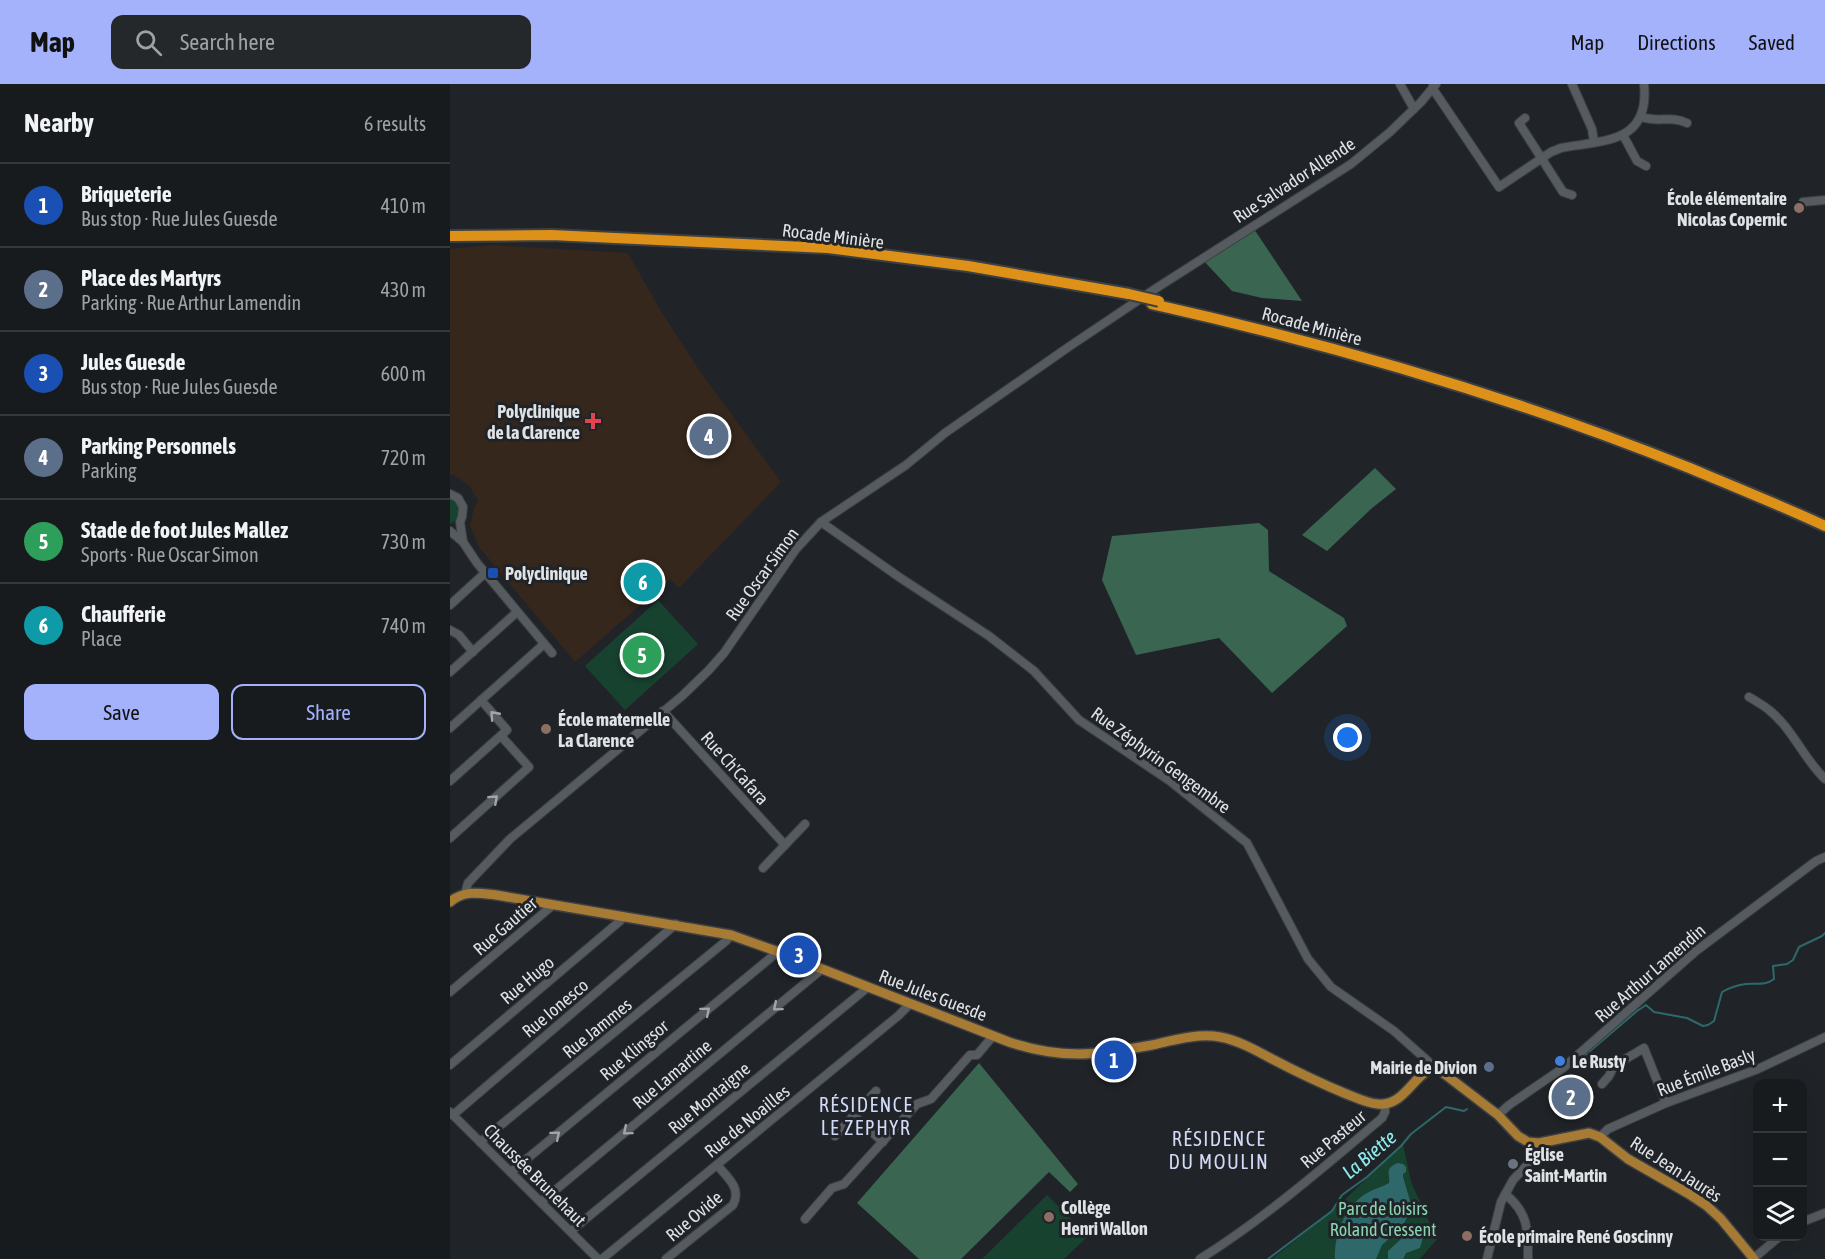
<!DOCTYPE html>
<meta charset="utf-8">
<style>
:root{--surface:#181b1e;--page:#25282b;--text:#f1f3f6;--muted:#9fa1a4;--line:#36393c;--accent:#a4b2fc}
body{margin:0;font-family:"Asap Condensed",sans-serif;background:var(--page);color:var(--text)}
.controls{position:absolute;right:18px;bottom:18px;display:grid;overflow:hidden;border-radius:12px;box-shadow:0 6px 24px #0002}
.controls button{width:54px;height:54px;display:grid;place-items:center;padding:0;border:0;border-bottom:2px solid var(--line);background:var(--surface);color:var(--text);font:30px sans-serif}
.you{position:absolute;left:898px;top:654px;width:21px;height:21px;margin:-15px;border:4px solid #fff;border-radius:50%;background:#1a73e8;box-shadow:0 0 0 9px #1a73e833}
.badge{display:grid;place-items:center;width:39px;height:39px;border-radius:50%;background:var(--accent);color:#fff;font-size:20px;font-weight:700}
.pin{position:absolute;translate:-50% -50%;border:3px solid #fff;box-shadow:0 2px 6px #0006}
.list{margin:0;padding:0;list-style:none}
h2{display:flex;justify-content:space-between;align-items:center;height:78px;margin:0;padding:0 24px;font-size:26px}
h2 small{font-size:20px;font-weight:400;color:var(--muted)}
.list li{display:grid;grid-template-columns:39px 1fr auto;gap:18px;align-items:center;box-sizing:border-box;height:84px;padding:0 24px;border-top:2px solid var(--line)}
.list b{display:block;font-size:22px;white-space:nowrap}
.list p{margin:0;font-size:20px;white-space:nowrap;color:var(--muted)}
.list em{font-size:20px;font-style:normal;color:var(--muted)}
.actions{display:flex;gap:12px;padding:18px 24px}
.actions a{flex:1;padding:14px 0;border:2px solid var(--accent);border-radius:12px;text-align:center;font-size:21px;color:var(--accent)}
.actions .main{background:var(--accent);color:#111}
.icon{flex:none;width:33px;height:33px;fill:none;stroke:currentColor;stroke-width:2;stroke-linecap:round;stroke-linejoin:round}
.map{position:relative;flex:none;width:1375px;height:1175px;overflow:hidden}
header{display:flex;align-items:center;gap:36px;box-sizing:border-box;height:84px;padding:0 30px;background:var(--accent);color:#111}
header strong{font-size:28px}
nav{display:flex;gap:33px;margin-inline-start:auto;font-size:21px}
.search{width:420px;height:54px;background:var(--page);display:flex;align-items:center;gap:15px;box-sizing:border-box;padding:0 21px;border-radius:12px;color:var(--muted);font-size:22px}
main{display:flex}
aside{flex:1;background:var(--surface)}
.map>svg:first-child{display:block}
.medical{fill:#36271c}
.green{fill:#184230}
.forest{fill:#396551}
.water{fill:#2e686a}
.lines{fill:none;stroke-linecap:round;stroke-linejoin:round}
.stream{stroke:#2e686a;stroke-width:2}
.minor-casing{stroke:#3d4043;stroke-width:10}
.major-casing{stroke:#3d4043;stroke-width:12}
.highway-casing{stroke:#3d4043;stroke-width:14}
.minor{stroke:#565b5f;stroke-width:8}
.major{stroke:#a87b35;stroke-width:9}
.highway{stroke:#de9119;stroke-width:10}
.highway-bridge-casing{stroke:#3d4043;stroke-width:14;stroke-linecap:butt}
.highway-bridge{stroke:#de9119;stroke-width:10}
.oneway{stroke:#a2a6a9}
.education-dot{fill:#8d6e63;stroke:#202428;stroke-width:2}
.health-dot{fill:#e0444e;stroke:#202428;stroke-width:2}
.transit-dot{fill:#1a4fb4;stroke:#202428;stroke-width:2}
.shop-dot{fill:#3f7fe0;stroke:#202428;stroke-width:2}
.service-dot{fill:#5c6f8a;stroke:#202428;stroke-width:2}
.worship-dot{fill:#6b7280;stroke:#202428;stroke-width:2}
.labels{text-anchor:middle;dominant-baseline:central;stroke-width:6;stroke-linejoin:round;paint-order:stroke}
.street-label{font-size:18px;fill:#e0e3e5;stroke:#202428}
.poi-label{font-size:18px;font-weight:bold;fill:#e0e3e5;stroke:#202428;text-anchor:start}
.park-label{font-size:18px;fill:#8ad4b1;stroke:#202428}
.neighbourhood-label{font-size:20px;letter-spacing:1.5px;fill:#d3daf7;stroke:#202428}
.water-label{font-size:20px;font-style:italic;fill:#8eecef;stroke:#202428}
</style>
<header>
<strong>Map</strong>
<div class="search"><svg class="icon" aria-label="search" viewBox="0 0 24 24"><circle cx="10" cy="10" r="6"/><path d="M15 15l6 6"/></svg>Search here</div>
<nav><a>Map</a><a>Directions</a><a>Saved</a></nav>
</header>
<main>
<aside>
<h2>Nearby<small>6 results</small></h2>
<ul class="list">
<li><span class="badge" style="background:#1a4fb4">1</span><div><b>Briqueterie</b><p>Bus stop · Rue Jules Guesde</p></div><em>410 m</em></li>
<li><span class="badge" style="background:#5c6f8a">2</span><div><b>Place des Martyrs</b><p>Parking · Rue Arthur Lamendin</p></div><em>430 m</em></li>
<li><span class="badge" style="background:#1a4fb4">3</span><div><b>Jules Guesde</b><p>Bus stop · Rue Jules Guesde</p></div><em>600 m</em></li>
<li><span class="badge" style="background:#5c6f8a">4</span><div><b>Parking Personnels</b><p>Parking</p></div><em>720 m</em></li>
<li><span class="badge" style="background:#2e9e5b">5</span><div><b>Stade de foot Jules Mallez</b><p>Sports · Rue Oscar Simon</p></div><em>730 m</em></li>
<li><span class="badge" style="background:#0f9aa8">6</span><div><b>Chaufferie</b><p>Place</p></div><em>740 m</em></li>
</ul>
<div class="actions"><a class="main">Save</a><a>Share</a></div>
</aside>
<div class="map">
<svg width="1375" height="1175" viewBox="0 0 1375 1175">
<rect width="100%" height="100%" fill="#202428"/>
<polygon class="medical" points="42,161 178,169 209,224 249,286 331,398 229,504 220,495 125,578 29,463 20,442 24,424 28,417 20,402 2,390 0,393 0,165"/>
<g class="green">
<path d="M0 413C12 420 13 433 0 440Z"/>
<polygon points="208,516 248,560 175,626 135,582"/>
<polygon points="953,1060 961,1098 987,1155 970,1175 822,1175 887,1123"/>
<polygon points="597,1111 638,1152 614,1175 532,1175"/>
</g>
<g class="forest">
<polygon points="802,142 852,217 812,214 782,207 752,175"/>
<polygon points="925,384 946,405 921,425 877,467 852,451"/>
<polygon points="809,439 818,446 819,487 894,534 897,542 822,609 769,554 686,571 652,496 662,452"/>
<polygon points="529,979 628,1100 620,1108 599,1088 511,1175 469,1175 407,1119"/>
</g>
<path class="water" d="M948 1079 953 1080 956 1083V1088L953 1090V1093L961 1120V1126L952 1143 956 1148 960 1143 964 1142 972 1147 973 1153 970 1164 956 1169 953 1175H938V1167L951 1155 952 1152 949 1148H946L932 1161 926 1175H885C884 1150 895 1122 917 1109 924 1105 932 1103 939 1099 941 1090 933 1085 948 1079Z"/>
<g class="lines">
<g class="stream">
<path d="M1126 979 1187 927 1196 921 1204 928 1237 934 1253 942 1258 941 1264 937 1272 908C1279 904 1287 901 1296 900 1307 899 1315 902 1324 895L1323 882 1337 880 1343 876 1349 863 1372 852 1375 849"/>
<polyline points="818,1175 882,1127 892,1111 917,1093 951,1062 961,1050 996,1023 1014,1027 1017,1025"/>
</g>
<g class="minor-casing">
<g id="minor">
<polyline points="950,0 964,25"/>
<polyline points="1122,0 1142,45 1144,58"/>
<path d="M983 1V5L1049 103 1101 68 1111 64C1155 56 1200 59 1194 0"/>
<path d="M1192 33C1209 39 1220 31 1237 39"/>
<polyline points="1075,34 1069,39 1113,108 1122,111"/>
<polyline points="1173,51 1187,77 1196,82"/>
<polyline points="1353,118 1375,116"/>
<polyline points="0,410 8,414 13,423 12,433 10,438 13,458"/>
<polyline points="371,438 449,493 539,552 584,587 629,636 720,697 797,759 858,875 881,903 944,947 979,978 983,985"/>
<polyline points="0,447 13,458 27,479 102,569"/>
<polyline points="0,521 35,489"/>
<polyline points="0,546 9,551 23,568"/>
<polyline points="0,588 67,528"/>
<path d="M1299 613C1306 617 1313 621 1319 626 1342 644 1354 675 1375 695"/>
<polyline points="213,627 335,761"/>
<polyline points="0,644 94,560"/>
<polyline points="0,697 57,646 31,616"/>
<polyline points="0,754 79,683 51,652"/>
<polyline points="313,784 355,740"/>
<polyline points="15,810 18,799 60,755 232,612 258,587 274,569 346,465 371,438 456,381 495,349 620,262 708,203 901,80 940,48 971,18 986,0"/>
<polyline points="0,908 103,821"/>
<polyline points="0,981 170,837 173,832"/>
<polyline points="1152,1000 1159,992 1164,982 1194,964 1216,1019"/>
<polyline points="0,1028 148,1175"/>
<polyline points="3,1031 226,840"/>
<polyline points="1048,1031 1059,1021 1113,984 1246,867 1366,777 1375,773"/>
<polyline points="404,1032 433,1058"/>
<polyline points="385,1052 426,1007"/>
<polyline points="1150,1053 1158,1045 1216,1019 1308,985 1375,953"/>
<polyline points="30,1058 276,857 281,851"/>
<polyline points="61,1088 324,871 326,867"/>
<path d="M1055 1110C1079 1129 1078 1147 1078 1175"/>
<polyline points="91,1118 372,885"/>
<polyline points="355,1135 382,1104 394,1100 467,1020 481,1015 520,971 527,971 543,952"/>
<polyline points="1352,1138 1375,1129"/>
<polyline points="121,1147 417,904"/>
<polyline points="1304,1174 1330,1152"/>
<polyline points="152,1175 448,932 460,920"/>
<path d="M216 1175 283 1121C292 1104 277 1093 267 1081"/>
<path d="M750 1175C815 1134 873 1084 932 1034L935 1028V1020"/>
<polyline points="1037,1175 1051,1118 1063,1096 1079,1079 1081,1074 1081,1059"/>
</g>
</g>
<g class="major-casing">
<path id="major" d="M0 818C14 806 29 809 46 811L281 851 326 867 559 958C613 976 648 971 702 961 724 956 748 949 770 953 788 956 807 967 824 976 847 988 870 999 894 1009 905 1013 916 1019 928 1020 957 1023 966 982 988 985L1048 1031 1068 1052 1078 1058 1089 1059 1139 1049 1150 1053 1178 1075 1239 1110 1257 1122 1271 1135 1304 1175"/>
</g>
<g class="highway-casing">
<g id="highway">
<polyline points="0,152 101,151 378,164 518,182 679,210"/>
<path d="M702 220C885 261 1063 313 1237 383 1283 402 1330 421 1375 442"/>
</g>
</g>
<use href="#minor" class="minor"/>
<use href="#major" class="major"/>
<use href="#highway" class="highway"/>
<g class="highway-bridge-casing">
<polyline id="highway-bridge" points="679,210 709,217"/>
</g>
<use href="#highway-bridge" class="highway-bridge"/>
</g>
<defs><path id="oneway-chevron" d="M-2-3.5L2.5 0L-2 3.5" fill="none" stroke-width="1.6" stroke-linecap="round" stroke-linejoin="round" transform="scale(1.5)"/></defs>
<g class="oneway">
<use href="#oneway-chevron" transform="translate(44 631) rotate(-132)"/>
<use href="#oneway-chevron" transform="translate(44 715) rotate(-42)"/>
<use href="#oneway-chevron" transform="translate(327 923) rotate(140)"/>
<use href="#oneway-chevron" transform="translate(256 927) rotate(-40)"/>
<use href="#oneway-chevron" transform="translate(177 1047) rotate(140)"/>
<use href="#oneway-chevron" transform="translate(106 1051) rotate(-40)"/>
</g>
<g class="education-dot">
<circle cx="1349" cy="124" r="6"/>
<circle cx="96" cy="645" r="6"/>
<circle cx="599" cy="1133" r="6"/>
<circle cx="1017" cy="1152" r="6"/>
</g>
<path class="health-dot" d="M140 328h6v6h6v6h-6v6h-6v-6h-6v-6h6z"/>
<rect class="transit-dot" x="37" y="483" width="12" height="12" rx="3"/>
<circle class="shop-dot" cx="1110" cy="977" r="6"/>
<circle class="service-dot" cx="1039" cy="983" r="6"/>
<circle class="worship-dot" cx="1063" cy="1080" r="6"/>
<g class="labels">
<g class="street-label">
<text transform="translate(844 96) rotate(-33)">Rue Salvador Allende</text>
<text transform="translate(383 152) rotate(7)">Rocade Minière</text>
<text transform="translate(862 242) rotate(15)">Rocade Minière</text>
<text transform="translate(312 490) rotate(-54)">Rue Oscar Simon</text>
<text transform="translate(711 676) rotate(36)">Rue Zéphyrin Gengembre</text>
<text transform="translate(285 684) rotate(48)">Rue Ch'Cafara</text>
<text transform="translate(55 842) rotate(-41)">Rue Gautier</text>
<text transform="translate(1200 889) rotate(-41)">Rue Arthur Lamendin</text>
<text transform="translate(77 896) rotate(-40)">Rue Hugo</text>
<text transform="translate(483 911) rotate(21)">Rue Jules Guesde</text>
<text transform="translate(105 924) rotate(-40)">Rue Ionesco</text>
<text transform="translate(147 944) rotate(-39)">Rue Jammes</text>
<text transform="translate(184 966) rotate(-40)">Rue Klingsor</text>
<text transform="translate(1256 988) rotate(-21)">Rue Émile Basly</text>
<text transform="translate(222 990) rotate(-40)">Rue Lamartine</text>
<text transform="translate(259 1014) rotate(-40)">Rue Montaigne</text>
<text transform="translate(297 1037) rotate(-39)">Rue de Noailles</text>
<text transform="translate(883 1055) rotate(-40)">Rue Pasteur</text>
<text transform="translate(1226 1085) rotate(33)">Rue Jean Jaurès</text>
<text transform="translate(85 1091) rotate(45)">Chaussée Brunehaut</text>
<text transform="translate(244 1132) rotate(-40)">Rue Ovide</text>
</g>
<g class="poi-label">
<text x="1337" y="114" text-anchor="end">École élémentaire<tspan x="1337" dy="21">Nicolas Copernic</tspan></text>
<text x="130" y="327" text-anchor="end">Polyclinique<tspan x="130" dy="21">de la Clarence</tspan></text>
<text x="55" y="489">Polyclinique</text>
<text x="108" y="635">École maternelle<tspan x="108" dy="21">La Clarence</tspan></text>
<text x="1122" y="977">Le Rusty</text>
<text x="1027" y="983" text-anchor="end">Mairie de Divion</text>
<text x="1075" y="1070">Église<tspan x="1075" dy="21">Saint-Martin</tspan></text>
<text x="611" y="1123">Collège<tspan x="611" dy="21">Henri Wallon</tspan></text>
<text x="1029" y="1152">École primaire René Goscinny</text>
</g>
<g class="park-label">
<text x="933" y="1124">Parc de loisirs<tspan x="933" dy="21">Roland Cressent</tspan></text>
</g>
<g class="neighbourhood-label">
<text x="416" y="1020">RÉSIDENCE<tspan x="416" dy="23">LE ZEPHYR</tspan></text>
<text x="769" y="1054">RÉSIDENCE<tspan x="769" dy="23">DU MOULIN</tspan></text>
</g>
<g class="water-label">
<text transform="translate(919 1070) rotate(-40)">La Biette</text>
</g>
</g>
</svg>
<div class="controls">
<button>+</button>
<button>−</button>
<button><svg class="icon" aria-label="layers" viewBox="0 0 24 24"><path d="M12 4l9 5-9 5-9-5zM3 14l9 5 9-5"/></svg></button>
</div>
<div class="you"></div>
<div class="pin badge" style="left:664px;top:976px;background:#1a4fb4">1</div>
<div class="pin badge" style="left:1121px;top:1013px;background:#5c6f8a">2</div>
<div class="pin badge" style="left:349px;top:871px;background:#1a4fb4">3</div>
<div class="pin badge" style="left:259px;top:352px;background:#5c6f8a">4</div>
<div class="pin badge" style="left:192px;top:571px;background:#2e9e5b">5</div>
<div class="pin badge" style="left:193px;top:498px;background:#0f9aa8">6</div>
</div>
</main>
